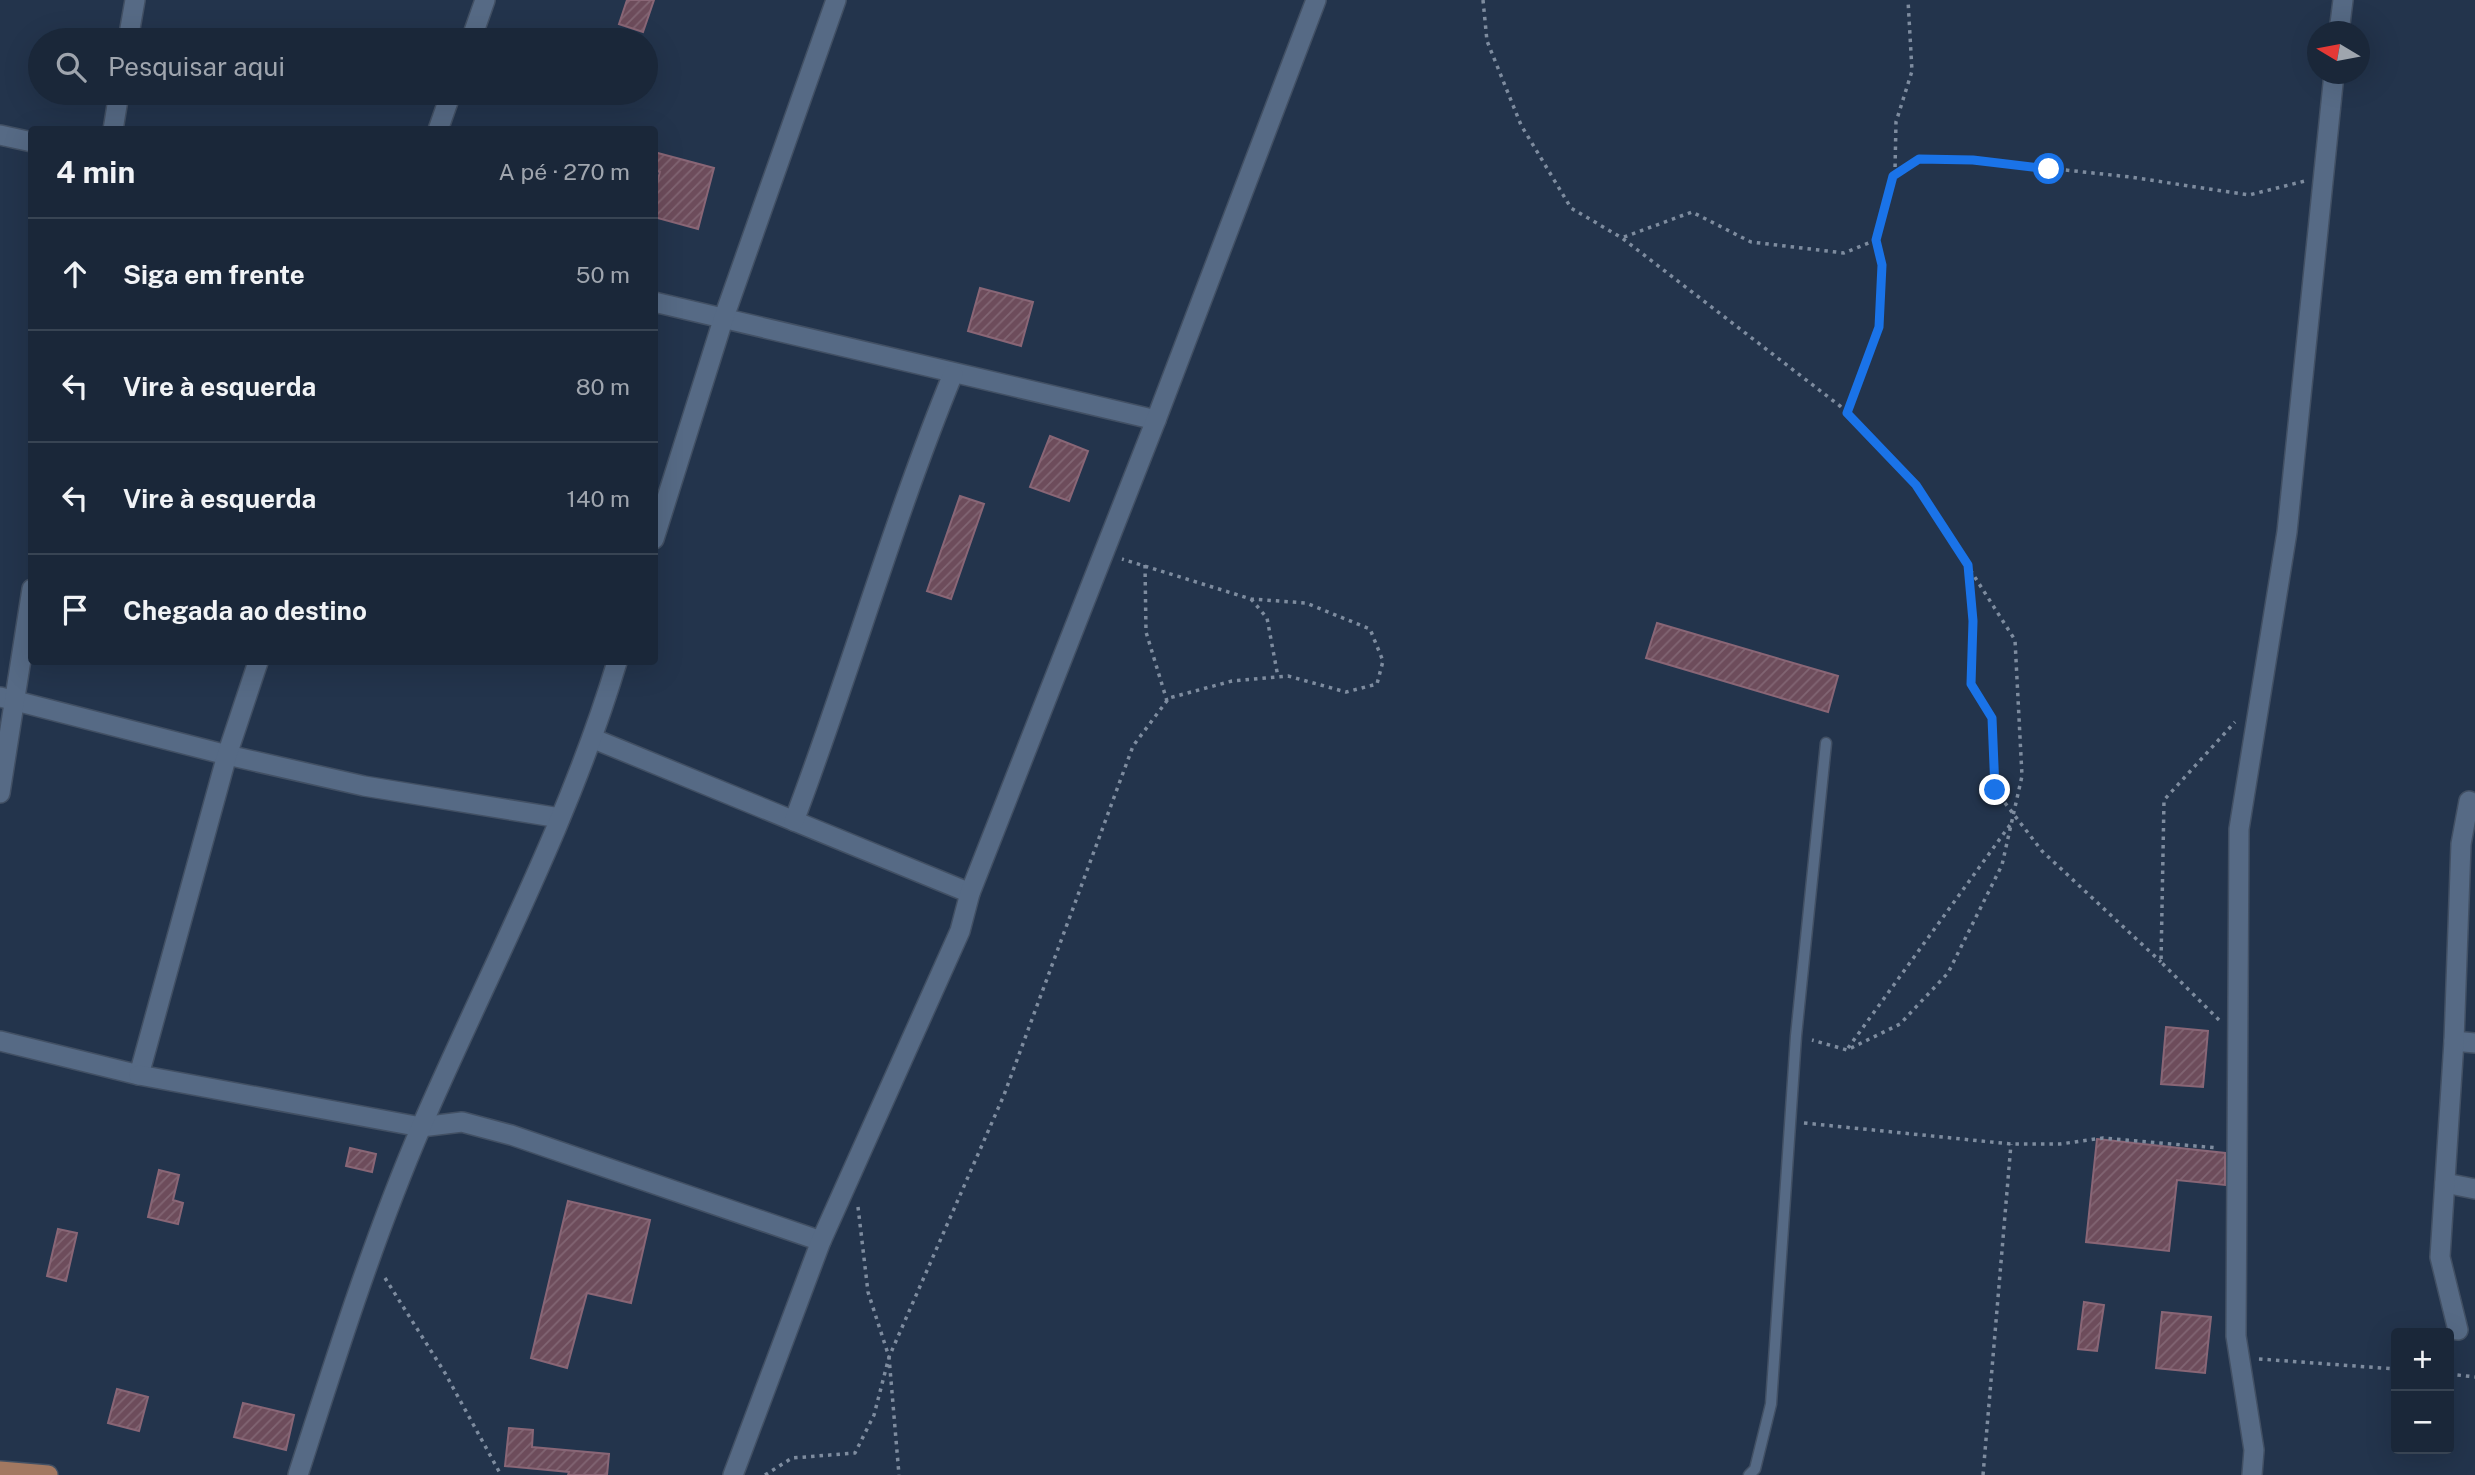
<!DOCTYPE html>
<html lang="pt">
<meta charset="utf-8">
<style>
:root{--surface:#1a2739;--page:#232f41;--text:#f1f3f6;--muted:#9fa5ae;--line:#384453}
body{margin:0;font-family:"Public Sans",sans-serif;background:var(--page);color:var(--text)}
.controls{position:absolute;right:21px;bottom:21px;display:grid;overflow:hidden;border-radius:7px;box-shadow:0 7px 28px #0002}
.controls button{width:63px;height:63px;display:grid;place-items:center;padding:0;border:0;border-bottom:2px solid var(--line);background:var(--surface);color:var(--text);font:35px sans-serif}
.compass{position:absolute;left:2307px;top:21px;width:63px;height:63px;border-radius:50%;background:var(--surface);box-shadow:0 7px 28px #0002;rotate:280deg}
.stop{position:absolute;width:21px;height:21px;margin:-16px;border:5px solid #1a73e8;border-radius:50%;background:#fff}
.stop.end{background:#1a73e8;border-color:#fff;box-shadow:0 2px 7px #0008}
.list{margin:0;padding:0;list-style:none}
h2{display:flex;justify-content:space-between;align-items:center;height:91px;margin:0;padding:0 28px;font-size:30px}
h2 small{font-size:23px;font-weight:400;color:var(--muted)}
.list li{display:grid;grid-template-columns:46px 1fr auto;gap:21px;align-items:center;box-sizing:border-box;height:112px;padding:0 28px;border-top:2px solid var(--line)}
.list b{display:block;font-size:26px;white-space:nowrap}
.list em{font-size:23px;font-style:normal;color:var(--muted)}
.icon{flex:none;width:38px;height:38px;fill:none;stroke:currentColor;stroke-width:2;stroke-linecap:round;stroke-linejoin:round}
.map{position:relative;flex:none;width:2475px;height:1475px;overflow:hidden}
.search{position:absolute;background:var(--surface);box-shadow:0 7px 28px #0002;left:28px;top:28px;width:630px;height:77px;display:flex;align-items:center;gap:18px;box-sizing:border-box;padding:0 24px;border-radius:38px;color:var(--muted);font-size:26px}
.panel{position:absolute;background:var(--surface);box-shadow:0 7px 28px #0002;left:28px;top:126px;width:630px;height:539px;border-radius:7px}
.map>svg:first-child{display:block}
.building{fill:url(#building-hatch);stroke:#896676;stroke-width:2}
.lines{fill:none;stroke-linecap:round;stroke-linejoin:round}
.service-casing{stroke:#425064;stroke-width:13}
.minor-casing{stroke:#425064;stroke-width:22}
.primary-casing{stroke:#425064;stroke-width:22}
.path{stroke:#7e8c9f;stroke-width:3.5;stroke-dasharray:3.5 5;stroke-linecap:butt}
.service{stroke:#566a85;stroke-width:10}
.minor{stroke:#566a85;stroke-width:19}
.primary{stroke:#a27861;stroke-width:19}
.route{stroke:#1a73e8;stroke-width:9}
</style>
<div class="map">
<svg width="2475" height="1475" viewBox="0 0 2475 1475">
<defs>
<pattern id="building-hatch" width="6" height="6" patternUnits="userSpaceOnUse" patternTransform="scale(1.75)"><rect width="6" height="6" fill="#6d4c5b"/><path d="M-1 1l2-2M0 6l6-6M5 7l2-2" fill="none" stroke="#816573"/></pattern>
</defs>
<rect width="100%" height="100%" fill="#23344c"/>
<g class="building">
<polygon points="627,0 654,0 643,32 619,24"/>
<polygon points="654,152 714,168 698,229 654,217 654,193 660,172 654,170"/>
<polygon points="980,288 1033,302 1021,346 968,331"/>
<polygon points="1050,436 1088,451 1069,501 1030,487"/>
<polygon points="960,496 984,504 951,599 927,591"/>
<polygon points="1657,623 1838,676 1828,712 1646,658"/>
<polygon points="2166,1027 2208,1031 2203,1087 2161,1084"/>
<polygon points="2097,1139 2225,1153 2225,1185 2177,1180 2169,1251 2086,1242"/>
<polygon points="350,1148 376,1154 372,1172 346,1166"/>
<polygon points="159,1170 179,1175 173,1200 183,1203 178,1224 148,1217"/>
<polygon points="568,1201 650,1220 631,1303 587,1293 567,1368 531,1358"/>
<polygon points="58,1229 77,1233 66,1281 47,1276"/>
<polygon points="2084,1302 2104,1305 2097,1351 2078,1349"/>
<polygon points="2162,1312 2211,1317 2205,1373 2156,1368"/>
<polygon points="117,1389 148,1397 139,1431 108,1423"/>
<polygon points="243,1403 294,1415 286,1450 234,1437"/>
<polygon points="509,1428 533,1430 532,1447 609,1454 607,1475 568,1475 569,1472 505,1466"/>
</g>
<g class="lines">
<g class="service-casing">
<polyline id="service" points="1749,1475 1755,1469 1771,1404 1796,1036 1826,743"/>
</g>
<g class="minor-casing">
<g id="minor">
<polyline points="2339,32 2343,0"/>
<polyline points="128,40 135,0"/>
<polyline points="471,40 485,0"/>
<polyline points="113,130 119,93"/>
<polyline points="438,130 451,93"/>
<polyline points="0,135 32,142"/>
<polyline points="654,302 1156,420"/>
<polyline points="654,539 723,320 836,0"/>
<polyline points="0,697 227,755 364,786 560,818"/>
<polyline points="594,739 970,893"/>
<polyline points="0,793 32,589"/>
<path d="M794 821C850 673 893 520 953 374"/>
<polyline points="0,1041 139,1075 227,755 258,662"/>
<polyline points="2454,1041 2475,1043"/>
<polyline points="139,1075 421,1127 462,1122 511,1135 821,1241"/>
<polyline points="2445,1183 2475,1189"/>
<polyline points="2458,1330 2440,1257 2454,1041 2461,844 2469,801"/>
<path d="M298 1475C336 1357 373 1239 422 1125 489 971 569 822 617 662"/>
<polyline points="733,1475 821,1241 960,931 970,893 1156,420 1316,0"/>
<polyline points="2252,1475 2254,1450 2236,1336 2239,829 2287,532 2334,74"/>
</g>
</g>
<g class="primary-casing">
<polyline id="primary" points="0,1471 48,1475"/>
</g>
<g class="path">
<polyline points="1483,0 1487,41 1521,125 1571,208 1622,238 1840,406 1916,485 2015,640 2022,776 2002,865 1948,973 1900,1024 1847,1050 1812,1040"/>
<polyline points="1893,176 1919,159 1973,160 2130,177 2249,195 2305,181"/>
<polyline points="1624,237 1692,212 1751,242 1844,253 1876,240"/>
<polyline points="1847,413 1879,327 1882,265 1876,240 1895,170 1896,122 1912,71 1908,0"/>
<polyline points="1145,565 1146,632 1167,701"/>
<polyline points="1968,566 1973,621 1971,684 1992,718 1995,790 2042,851 2161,962"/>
<polyline points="1251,599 1267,618 1278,677"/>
<polyline points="2219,1020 2161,962 2164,800 2235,722"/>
<polyline points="1848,1048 2010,825"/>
<polyline points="1804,1123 2011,1144 2060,1144 2103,1138 2218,1148"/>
<polyline points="858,1207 868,1292 889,1357 899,1475"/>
<polyline points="385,1278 445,1373 501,1475"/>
<polyline points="2259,1359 2396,1369"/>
<polyline points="2449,1374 2475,1377"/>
<polyline points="765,1475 792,1458 855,1453 874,1415 889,1357 1004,1095 1133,746 1169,698 1232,681 1288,676 1346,692 1377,684 1383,661 1370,629 1306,603 1251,599 1122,559"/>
<polyline points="1983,1475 2011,1144"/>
</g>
<use href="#service" class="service"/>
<use href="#minor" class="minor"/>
<use href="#primary" class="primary"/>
</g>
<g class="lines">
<polyline class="route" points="1995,790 1992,718 1971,684 1973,621 1968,565 1916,485 1847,413 1879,327 1882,265 1876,240 1893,176 1919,159 1973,160 2049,169"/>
</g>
</svg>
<div class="controls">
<button>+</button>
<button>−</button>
</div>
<svg class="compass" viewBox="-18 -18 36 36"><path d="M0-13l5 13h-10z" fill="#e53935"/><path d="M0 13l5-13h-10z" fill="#9fa5ae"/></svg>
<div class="stop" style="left:2049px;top:169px"></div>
<div class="stop end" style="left:1995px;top:790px"></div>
<div class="search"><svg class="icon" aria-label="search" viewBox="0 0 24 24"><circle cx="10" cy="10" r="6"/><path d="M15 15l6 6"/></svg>Pesquisar aqui</div>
<section class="panel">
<h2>4 min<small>A pé · 270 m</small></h2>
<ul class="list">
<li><svg class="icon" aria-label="ahead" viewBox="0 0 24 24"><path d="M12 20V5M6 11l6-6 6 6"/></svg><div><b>Siga em frente</b></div><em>50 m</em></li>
<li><svg class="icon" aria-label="left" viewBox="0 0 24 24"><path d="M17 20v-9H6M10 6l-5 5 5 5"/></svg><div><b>Vire à esquerda</b></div><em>80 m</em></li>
<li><svg class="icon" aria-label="left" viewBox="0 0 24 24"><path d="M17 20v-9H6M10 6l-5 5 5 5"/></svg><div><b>Vire à esquerda</b></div><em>140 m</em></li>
<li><svg class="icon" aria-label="arrive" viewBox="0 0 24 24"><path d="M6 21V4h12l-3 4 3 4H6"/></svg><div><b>Chegada ao destino</b></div></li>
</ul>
</section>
</div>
